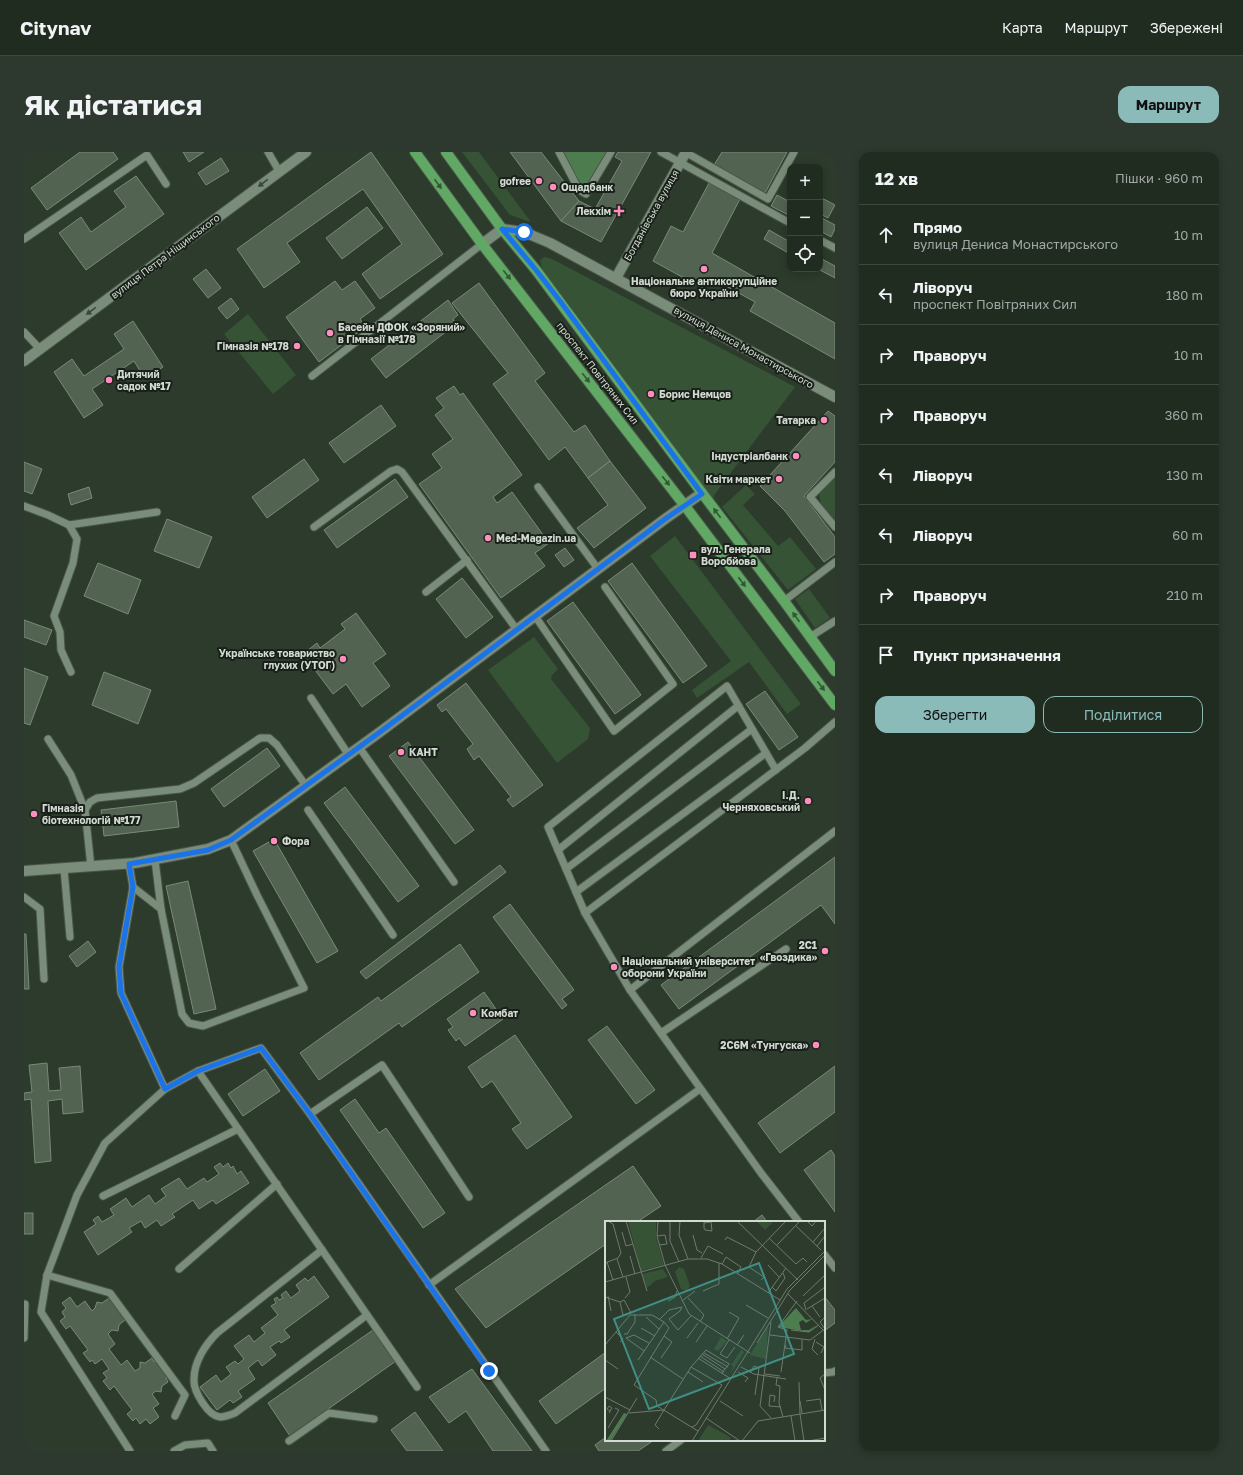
<!DOCTYPE html>
<html lang="uk">
<meta charset="utf-8">
<style>
:root{--surface:#212c21;--page:#2d382e;--text:#f1f3f6;--muted:#a2a7a5;--line:#3e483f;--accent:#8bbbb9}
body{margin:0;font-family:"Golos Text",sans-serif;background:var(--page);color:var(--text)}
.controls{position:absolute;right:12px;top:12px;display:grid;overflow:hidden;border-radius:8px;box-shadow:0 2px 10px #0003}
.controls button{width:36px;height:36px;display:grid;place-items:center;padding:0;border:0;border-bottom:1px solid var(--line);background:var(--surface);color:var(--text);font:20px sans-serif}
.stop{position:absolute;width:12px;height:12px;margin:-9px;border:3px solid #1a73e8;border-radius:50%;background:#fff}
.stop.end{background:#1a73e8;border-color:#fff;box-shadow:0 1px 4px #0008}
.list{margin:0;padding:0;list-style:none}
h2{display:flex;justify-content:space-between;align-items:center;height:52px;margin:0;padding:0 16px;font-size:17px}
h2 small{font-size:13px;font-weight:400;color:var(--muted)}
.list li{display:grid;grid-template-columns:26px 1fr auto;gap:12px;align-items:center;box-sizing:border-box;height:60px;padding:0 16px;border-top:1px solid var(--line)}
.list b{display:block;font-size:15px;white-space:nowrap}
.list p{margin:0;font-size:13px;white-space:nowrap;color:var(--muted)}
.list em{font-size:13px;font-style:normal;color:var(--muted)}
.actions{display:flex;gap:8px;padding:12px 16px}
.actions a{flex:1;padding:9px 0;border:1px solid var(--accent);border-radius:12px;text-align:center;font-size:14px;color:var(--accent)}
.actions .main{background:var(--accent);color:#111}
.icon{flex:none;width:22px;height:22px;fill:none;stroke:currentColor;stroke-width:2;stroke-linecap:round;stroke-linejoin:round}
.map{position:relative;flex:none;width:811px;height:1299px;overflow:hidden;border-radius:12px}
header{display:flex;align-items:center;gap:24px;box-sizing:border-box;height:56px;padding:0 20px;background:var(--surface);border-bottom:1px solid var(--line)}
header strong{font-size:19px}
nav{display:flex;gap:22px;margin-inline-start:auto;font-size:14px}
.intro{display:flex;align-items:center;justify-content:space-between;box-sizing:border-box;height:96px;padding:0 24px}
h1{margin:0;font-size:28px}
.button{padding:10px 18px;border-radius:12px;background:var(--accent);color:#111;font-size:14px;font-weight:700}
main{display:flex;gap:24px;padding:0 24px}
aside{flex:1;background:var(--surface);border-radius:12px;box-shadow:0 2px 10px #0003}
.map>svg:first-child{display:block}
.green{fill:#365336}
.forest{fill:#4d7c4e}
.building{fill:#536352;stroke:#798a78}
.lines{fill:none;stroke-linecap:round;stroke-linejoin:round}
.service-casing{stroke:#495649;stroke-width:9}
.minor-casing{stroke:#495649;stroke-width:12}
.primary-casing{stroke:#495649;stroke-width:12}
.service{stroke:#7a8c7a;stroke-width:7}
.minor{stroke:#7a8c7a;stroke-width:10}
.primary{stroke:#60a864;stroke-width:10}
.oneway{fill:#3b463b}
.oneway2{fill:#355637}
.route{stroke:#1a73e8;stroke-width:5}
.poi-dot{fill:#fe8ebd;stroke:#192019;stroke-width:1.5}
.labels{text-anchor:middle;dominant-baseline:central;stroke-width:4;stroke-linejoin:round;paint-order:stroke}
.poi-label{font-size:10px;font-weight:bold;fill:#d2dbd2;stroke:#192019;text-anchor:start}
.street-label{font-size:10px;fill:#d2dbd2;stroke:#192019}
.inset-road{fill:none;stroke:#6e7b6e;stroke-width:1}
.view{fill:#408f87;fill-opacity:0.15;stroke:#408f87;stroke-width:2}
.inset-edge{fill:none;stroke:#d2dbd2;stroke-width:2}
</style>
<header>
<strong>Citynav</strong>
<nav><a>Карта</a><a>Маршрут</a><a>Збережені</a></nav>
</header>
<div class="intro"><h1>Як дістатися</h1><a class="button">Маршрут</a></div>
<main>
<div class="map">
<svg width="811" height="1299" viewBox="0 0 811 1299">
<rect width="100%" height="100%" fill="#2c3b2c"/>
<g class="green">
<polygon points="438,0 455,0 507,70 486,63"/>
<polygon points="520,105 525,106 532,109 771,235 691,342 689,347 519,119 516,108"/>
<polygon points="224,162 272,223 249,242 200,182"/>
<path d="M811 324V370C803 360 793 352 796 339Z"/>
<polygon points="722,333 731,342 719,353 754,394 766,385 792,417 764,438 698,355"/>
<polygon points="651,384 777,552 763,562 725,510 673,546 668,538 707,509 626,404"/>
<polygon points="785,437 806,466 791,476 771,447"/>
<polygon points="510,485 534,517 528,523 527,527 566,576 564,587 533,611 464,518"/>
</g>
<polygon class="forest" points="535,0 587,0 562,42"/>
<g class="building">
<polygon points="56,0 89,0 94,7 23,58 7,36"/>
<polygon points="159,0 180,0 165,10"/>
<polygon points="347,0 419,102 356,147 338,122 378,92 339,37 263,91 276,110 240,136 213,97"/>
<polygon points="486,0 517,0 555,49 537,69"/>
<polygon points="594,0 627,0 577,90 537,69 555,49 571,57 598,9 591,5"/>
<polygon points="698,0 763,0 741,41 690,13"/>
<polygon points="197,6 205,19 182,33 174,21"/>
<polygon points="112,24 140,62 62,118 35,81 57,65 67,80 102,55 90,39"/>
<polygon points="685,31 716,47 688,101 811,171 811,207 726,159 731,150 686,125 680,137 629,109 647,74 659,80"/>
<polygon points="753,43 766,50 766,64 747,54"/>
<polygon points="796,45 811,53 804,66 796,62"/>
<polygon points="343,55 359,76 318,107 302,86"/>
<polygon points="796,65 811,73 811,77 807,85 796,79"/>
<polygon points="745,78 766,90 766,102 740,87"/>
<polygon points="796,106 811,114 811,126 794,117 796,117"/>
<polygon points="182,117 197,136 184,146 169,127"/>
<polygon points="311,129 318,138 331,129 351,156 336,167 341,175 295,210 262,165"/>
<polygon points="455,131 521,221 511,229 550,280 561,273 586,309 564,326 541,295 525,308 469,232 484,221 428,151"/>
<polygon points="207,146 215,157 203,167 194,156"/>
<polygon points="424,148 434,163 429,167 432,172 362,226 347,207"/>
<polygon points="109,169 139,215 121,227 110,209 68,237 79,253 60,266 30,220 48,207 60,224 100,197 90,182"/>
<polygon points="430,234 436,243 439,241 498,323 469,345 473,351 488,340 525,391 511,401 521,414 477,446 395,332 418,316 408,302 429,287 411,263 420,256 412,246"/>
<polygon points="357,253 372,274 320,311 305,291"/>
<polygon points="804,259 811,264 811,310 780,344 811,385 811,402 800,410 761,359 736,334"/>
<polygon points="280,307 295,328 243,366 228,345"/>
<polygon points="586,309 622,356 570,396 553,376 584,353 564,326"/>
<polygon points="0,310 18,317 8,342 0,339"/>
<polygon points="371,327 384,345 313,396 300,378"/>
<polygon points="65,335 68,346 47,353 44,342"/>
<polygon points="143,367 188,385 175,416 130,399"/>
<polygon points="541,396 550,408 540,415 531,403"/>
<polygon points="74,411 117,428 104,462 60,444"/>
<polygon points="608,411 683,514 659,531 584,429"/>
<polygon points="438,426 469,465 442,486 412,447"/>
<polygon points="549,450 617,543 591,562 523,469"/>
<polygon points="332,461 362,502 349,511 366,534 338,555 322,532 309,542 279,502 293,491 296,496 321,477 317,472"/>
<polygon points="0,468 28,478 22,493 0,485"/>
<polygon points="0,516 24,525 6,573 0,571"/>
<polygon points="80,520 127,538 114,572 68,553"/>
<polygon points="442,531 519,633 489,655 483,648 487,645 455,604 450,608 443,597 449,592 422,557 418,560 413,553"/>
<polygon points="741,539 774,585 755,598 722,552"/>
<polygon points="384,590 450,678 431,692 365,604"/>
<polygon points="243,596 256,614 200,655 187,637"/>
<polygon points="321,635 395,734 374,750 300,651"/>
<polygon points="152,649 155,675 80,684 77,658"/>
<polygon points="250,687 314,799 293,811 229,699"/>
<polygon points="811,705 811,772 797,753 655,857 637,833"/>
<polygon points="476,713 482,720 342,827 336,820"/>
<polygon points="164,729 192,857 170,862 142,734"/>
<polygon points="486,752 550,838 538,847 543,853 538,857 469,765"/>
<polygon points="0,782 2,782 5,837 0,837"/>
<polygon points="64,789 72,800 53,815 45,804"/>
<polygon points="436,792 455,820 378,875 375,871 295,928 276,901 354,845 357,849"/>
<polygon points="460,840 479,867 441,894 435,886 432,889 424,878 429,875 423,867"/>
<polygon points="583,874 631,938 612,952 564,888"/>
<polygon points="491,883 548,965 503,997 488,977 497,971 468,929 458,936 444,915"/>
<polygon points="23,911 25,939 37,938 35,916 56,914 59,960 39,962 38,947 24,949 27,1009 11,1011 7,947 0,948 0,941 8,940 5,913"/>
<polygon points="811,914 811,960 756,1001 734,971"/>
<polygon points="241,917 256,939 219,964 204,942"/>
<polygon points="331,947 355,981 362,976 421,1061 399,1076 316,958"/>
<polygon points="807,998 811,1004 811,1060 780,1018"/>
<polygon points="196,1011 199,1015 204,1011 207,1016 209,1014 213,1022 217,1019 225,1031 192,1052 189,1048 175,1057 169,1048 148,1062 151,1065 137,1074 133,1068 121,1076 117,1069 105,1076 108,1080 74,1103 60,1080 72,1072 69,1068 74,1064 78,1070 90,1063 86,1057 102,1046 108,1055 125,1043 131,1052 142,1044 137,1037 155,1026 163,1037 180,1026 183,1030 195,1022 190,1015"/>
<polygon points="609,1014 637,1054 613,1070 582,1070 582,1092 462,1176 431,1137"/>
<rect x="0" y="1061" width="9" height="21"/>
<polygon points="738,1063 743,1070 729,1070"/>
<polygon points="290,1124 305,1145 260,1178 266,1185 257,1191 255,1189 246,1195 252,1203 238,1214 234,1208 224,1216 231,1227 214,1239 218,1245 209,1251 206,1248 193,1258 176,1235 192,1223 197,1230 207,1222 202,1215 211,1209 214,1212 220,1207 210,1194 225,1183 230,1190 241,1181 237,1176 254,1163 247,1154 252,1151 250,1147 253,1145 255,1148 259,1146 257,1143 262,1139 267,1146 276,1139 272,1133 281,1126 284,1129"/>
<polygon points="800,1144 811,1158 811,1171 800,1179"/>
<polygon points="46,1145 53,1155 61,1149 68,1159 71,1156 73,1150 78,1151 85,1146 101,1168 95,1173 94,1179 88,1178 84,1182 91,1192 85,1197 97,1213 103,1208 111,1219 116,1216 116,1210 121,1211 128,1206 130,1210 134,1207 146,1223 142,1226 144,1230 138,1234 137,1240 132,1239 128,1242 135,1252 129,1256 135,1265 126,1272 122,1267 116,1272 112,1266 109,1269 103,1262 108,1258 90,1234 86,1238 79,1229 83,1226 79,1221 85,1217 78,1207 71,1212 68,1208 66,1210 59,1201 64,1198 46,1174 42,1177 36,1169 41,1165 38,1160 42,1156 38,1151"/>
<polygon points="349,1178 372,1209 266,1284 244,1251"/>
<polygon points="582,1200 582,1236 532,1272 515,1249"/>
<polygon points="448,1217 508,1299 469,1299 442,1259 425,1271 405,1245"/>
<polygon points="391,1260 419,1299 383,1299 367,1278"/>
<polygon points="582,1285 582,1288 630,1288 614,1299 575,1299 571,1293"/>
</g>
<g class="lines">
<g class="service-casing">
<g id="service">
<polyline points="244,0 255,19"/>
<polyline points="535,0 555,38 562,42 587,0"/>
<polyline points="637,0 766,71"/>
<polyline points="661,0 744,47 770,0"/>
<polyline points="0,87 123,3 142,32"/>
<polyline points="796,88 811,96"/>
<polyline points="0,180 16,197"/>
<polyline points="288,224 458,92"/>
<polyline points="811,320 786,345 811,375"/>
<polyline points="514,335 574,417"/>
<polyline points="0,354 24,363 45,373 53,387 49,411 30,464 36,480 37,498 47,520"/>
<polyline points="45,373 133,360"/>
<polyline points="290,375 367,319 373,317 378,320 493,478"/>
<polyline points="402,440 443,408"/>
<polyline points="760,449 811,410"/>
<polyline points="511,464 590,579 649,532 581,435"/>
<polyline points="786,485 811,469"/>
<polyline points="287,546 324,602"/>
<polyline points="24,587 47,623 61,658 67,715"/>
<polyline points="335,595 430,730"/>
<polyline points="752,618 703,534 524,675 561,761 606,838 737,1021 775,1070"/>
<polyline points="61,658 66,650 73,646 156,637 170,631 236,586 245,586 253,593 282,634"/>
<polyline points="284,658 369,783"/>
<polyline points="534,698 714,554"/>
<polyline points="131,708 137,757"/>
<polyline points="105,712 109,735 95,815 97,841 141,937"/>
<polyline points="40,717 46,785"/>
<polyline points="542,717 728,577"/>
<polyline points="109,735 137,757 158,862 165,871 179,874 280,836 233,743 207,688"/>
<polyline points="552,740 742,601"/>
<polyline points="0,745 16,757 20,827"/>
<polyline points="561,761 781,596 811,570"/>
<polyline points="606,838 811,679"/>
<polyline points="637,881 762,797"/>
<polyline points="174,919 393,1235"/>
<polyline points="286,962 358,913 445,1045"/>
<polyline points="79,1044 214,977"/>
<path d="M298 1098 193 1181C181 1193 170 1210 170 1227 169 1239 184 1264 196 1265 201 1265 206 1263 211 1261L343 1163"/>
<polyline points="800,1102 811,1116"/>
<polyline points="155,1117 253,1032"/>
<polyline points="23,1123 86,1141 161,1243 151,1264"/>
<polyline points="405,1133 676,937"/>
<polyline points="0,1152 1,1152 0,1186"/>
<polyline points="800,1221 809,1220 811,1219"/>
<polyline points="265,1289 305,1261 350,1267"/>
<polyline points="106,1299 17,1160 23,1123 53,1043 81,991 141,937 174,919 237,896 286,962 522,1299"/>
<polyline points="150,1299 161,1293 184,1291 189,1299"/>
<polyline points="642,1299 657,1288"/>
</g>
</g>
<g class="minor-casing">
<g id="minor">
<polyline points="458,92 478,77 500,80 526,91 811,245"/>
<polyline points="592,126 662,0"/>
<polyline points="0,209 282,0"/>
<polyline points="0,719 111,711 184,697 207,688 356,580 641,367 678,341"/>
</g>
</g>
<g class="primary-casing">
<g id="primary">
<polyline points="391,0 458,92 661,354 811,553"/>
<polyline points="422,0 478,77 512,118 535,149 678,341 760,449 811,519"/>
</g>
</g>
<use href="#service" class="service"/>
<use href="#minor" class="minor"/>
<use href="#primary" class="primary"/>
</g>
<defs><path id="oneway-solid" d="M-6-.8H1V-3.2L6.5 0L1 3.2V.8H-6Z"/></defs>
<g class="oneway">
<use href="#oneway-solid" transform="translate(239 31) rotate(143)"/>
<use href="#oneway-solid" transform="translate(67 159) rotate(143)"/>
</g>
<g class="oneway2">
<use href="#oneway-solid" transform="translate(414 32) rotate(54)"/>
<use href="#oneway-solid" transform="translate(483 123) rotate(52)"/>
<use href="#oneway-solid" transform="translate(562 226) rotate(52)"/>
<use href="#oneway-solid" transform="translate(642 329) rotate(52)"/>
<use href="#oneway-solid" transform="translate(693 361) rotate(-127)"/>
<use href="#oneway-solid" transform="translate(718 430) rotate(53)"/>
<use href="#oneway-solid" transform="translate(772 465) rotate(-126)"/>
<use href="#oneway-solid" transform="translate(797 534) rotate(53)"/>
</g>
<g class="lines">
<polyline class="route" points="465,1219 286,962 237,896 174,919 141,937 97,841 95,815 109,735 105,712 184,698 207,688 356,580 641,367 678,342 536,149 512,118 478,77 500,80"/>
</g>
<g class="poi-dot">
<circle cx="515" cy="29" r="4"/>
<circle cx="529" cy="35" r="4"/>
<path d="M593 53h4v4h4v4h-4v4h-4v-4h-4v-4h4z"/>
<circle cx="680" cy="117" r="4"/>
<circle cx="306" cy="181" r="4"/>
<circle cx="273" cy="194" r="4"/>
<circle cx="85" cy="228" r="4"/>
<circle cx="627" cy="242" r="4"/>
<circle cx="800" cy="268" r="4"/>
<circle cx="772" cy="304" r="4"/>
<circle cx="755" cy="327" r="4"/>
<circle cx="464" cy="386" r="4"/>
<rect x="665" y="399" width="8" height="8" rx="2"/>
<circle cx="319" cy="507" r="4"/>
<circle cx="377" cy="600" r="4"/>
<circle cx="784" cy="649" r="4"/>
<circle cx="10" cy="662" r="4"/>
<circle cx="250" cy="689" r="4"/>
<circle cx="801" cy="799" r="4"/>
<circle cx="590" cy="815" r="4"/>
<circle cx="449" cy="861" r="4"/>
<circle cx="792" cy="893" r="4"/>
</g>
<g class="labels">
<g class="poi-label">
<text x="507" y="29" text-anchor="end">gofree</text>
<text x="537" y="35">Ощадбанк</text>
<text x="587" y="59" text-anchor="end">Лекхім</text>
<text x="680" y="129" text-anchor="middle">Національне антикорупційне<tspan x="680" dy="12">бюро України</tspan></text>
<text x="314" y="175">Басейн ДФОК «Зоряний»<tspan x="314" dy="12">в Гімназії №178</tspan></text>
<text x="265" y="194" text-anchor="end">Гімназія №178</text>
<text x="93" y="222">Дитячий<tspan x="93" dy="12">садок №17</tspan></text>
<text x="635" y="242">Борис Немцов</text>
<text x="792" y="268" text-anchor="end">Татарка</text>
<text x="764" y="304" text-anchor="end">Індустріалбанк</text>
<text x="747" y="327" text-anchor="end">Квіти маркет</text>
<text x="472" y="386">Med-Magazin.ua</text>
<text x="677" y="397">вул. Генерала<tspan x="677" dy="12">Воробйова</tspan></text>
<text x="311" y="501" text-anchor="end">Українське товариство<tspan x="311" dy="12">глухих (УТОГ)</tspan></text>
<text x="385" y="600">КАНТ</text>
<text x="776" y="643" text-anchor="end">І.Д.<tspan x="776" dy="12">Черняховський</tspan></text>
<text x="18" y="656">Гімназія<tspan x="18" dy="12">біотехнологій №177</tspan></text>
<text x="258" y="689">Фора</text>
<text x="793" y="793" text-anchor="end">2С1<tspan x="793" dy="12">«Гвоздика»</tspan></text>
<text x="598" y="809">Національний університет<tspan x="598" dy="12">оборони України</tspan></text>
<text x="457" y="861">Комбат</text>
<text x="784" y="893" text-anchor="end">2С6М «Тунгуска»</text>
</g>
<g class="street-label">
<text transform="translate(627 63) rotate(-61)">Богданівська вулиця</text>
<text transform="translate(141 104) rotate(-37)">вулиця Петра Ніщинського</text>
<text transform="translate(720 195) rotate(29)">вулиця Дениса Монастирського</text>
<text transform="translate(574 221) rotate(52)">проспект Повітряних Сил</text>
</g>
</g>
<g transform="translate(581 1069)">
<rect width="220" height="220" fill="#2c3b2c"/>
<path d="M23 0H51V16L59 44 36 50ZM151 0H169L160 9ZM74 46 79 48 85 65 82 70 76 68 70 51ZM58 48 63 56 50 60 42 67 37 53ZM163 105 161 138 145 134ZM116 116 122 120 113 130 109 128ZM136 129 139 131 126 152 128 145 122 141 127 143ZM103 204 120 213 126 217 123 220H93Z" fill="#365336"/>
<path d="M191 87 201 99 207 98 201 102 198 99 194 101 196 109H204L212 104 204 111 173 106ZM19 192 22 193 5 220H1Z" fill="#4d7c4e"/>
<path class="inset-road" d="M21 0 42 70M53 0 52 15 60 44 84 93 145 132M65 0V20L74 41M75 0 74 14 83 38M99 0V7L100 9 107 10 106 1 99 2M132 0 193 59M202 0 207 5 211 0M191 5 216 29M17 11 21 25 28 23M88 14 92 29 97 32M52 15 60 14 62 23 54 24M164 17 191 43 198 37 202 41M120 19 122 16 151 31 181 0M208 21 220 7M172 24 195 0M212 25 220 15M151 31 144 46 159 56 156 59M25 35 30 53M96 37 103 25 118 33M12 38 18 56M2 41 8 59M0 42 13 37 16 32 8 3 3 0M117 43 121 36 136 46 133 52M163 44 174 56M0 61 83 38H102L117 43 175 79M167 66 171 70 180 57 178 52M98 70 114 63V42M163 72 181 47M183 73 218 109M3 75 6 90M198 75 220 54M0 76 15 81 19 79 26 92 18 94 15 81M20 77 25 71 21 56M83 77 99 94 95 101M63 80 70 76 72 70M77 80 90 70M141 84 163 97M207 85 215 96M77 86 75 90 64 98 73 109 86 95M202 88 220 77M201 89 199 82 220 66M41 96 54 108M220 96 215 101 220 108M55 98 64 89 77 86M36 107 50 115M186 109 204 111 214 104M11 111 18 118 15 121M19 113H22L30 101V93M165 114 205 119 220 108M82 117 93 102M122 118 134 97 124 91M210 118 207 128 213 134M124 119 115 133 122 137 130 126M91 121 102 105M211 121 219 126 216 132M152 122 185 69 220 34M0 124 25 94H47L59 101 64 107 29 164 51 179 52 185 93 210M132 124 139 114M181 124 180 127 197 129V118M39 130 21 117 29 114 44 122M99 132 123 146M97 133 120 148M95 135 119 151M45 136 78 158M56 137 67 121 59 115M93 137 126 158M0 139 13 148M33 139 59 101M86 146 117 164 91 204 87 206M136 146 149 153 181 158M83 151 98 161M133 151 143 157 140 161M176 151 182 109 173 106 192 80M145 152 149 145 154 147 150 174M160 153 175 155M220 153 215 157 220 169M172 157 171 164 175 165 174 182 178 196M194 161 195 193M0 176 25 189M115 180 138 195M195 180 197 192M201 180 215 178 217 189M169 181 170 175 165 174 164 185 176 186M4 192 7 187 4 185 2 188 5 190M24 192 59 189M195 193 199 220M186 195 190 220M101 197 135 220M166 197 155 185 166 101M3 207 14 189 10 187M54 208 50 204 59 189 86 146 101 129 124 143 117 152M6 220 32 177M87 220 182 68 220 30M137 220 153 200 220 189M203 220 220 217"/>
<path class="view" d="M154 42 189 133 44 188 9 98Z"/>
<rect width="220" height="220" class="inset-edge"/>
</g>
</svg>
<div class="controls">
<button>+</button>
<button>−</button>
<button><svg class="icon" aria-label="locate" viewBox="0 0 24 24"><circle cx="12" cy="12" r="6"/><path d="M12 2v4M12 18v4M2 12h4M18 12h4"/></svg></button>
</div>
<div class="stop" style="left:500px;top:80px"></div>
<div class="stop end" style="left:465px;top:1219px"></div>
</div>
<aside>
<h2>12 хв<small>Пішки · 960 m</small></h2>
<ul class="list">
<li><svg class="icon" aria-label="ahead" viewBox="0 0 24 24"><path d="M12 20V5M6 11l6-6 6 6"/></svg><div><b>Прямо</b><p>вулиця Дениса Монастирського</p></div><em>10 m</em></li>
<li><svg class="icon" aria-label="left" viewBox="0 0 24 24"><path d="M17 20v-9H6M10 6l-5 5 5 5"/></svg><div><b>Ліворуч</b><p>проспект Повітряних Сил</p></div><em>180 m</em></li>
<li><svg class="icon" aria-label="right" viewBox="0 0 24 24"><path d="M7 20v-9h11M14 6l5 5-5 5"/></svg><div><b>Праворуч</b></div><em>10 m</em></li>
<li><svg class="icon" aria-label="right" viewBox="0 0 24 24"><path d="M7 20v-9h11M14 6l5 5-5 5"/></svg><div><b>Праворуч</b></div><em>360 m</em></li>
<li><svg class="icon" aria-label="left" viewBox="0 0 24 24"><path d="M17 20v-9H6M10 6l-5 5 5 5"/></svg><div><b>Ліворуч</b></div><em>130 m</em></li>
<li><svg class="icon" aria-label="left" viewBox="0 0 24 24"><path d="M17 20v-9H6M10 6l-5 5 5 5"/></svg><div><b>Ліворуч</b></div><em>60 m</em></li>
<li><svg class="icon" aria-label="right" viewBox="0 0 24 24"><path d="M7 20v-9h11M14 6l5 5-5 5"/></svg><div><b>Праворуч</b></div><em>210 m</em></li>
<li><svg class="icon" aria-label="arrive" viewBox="0 0 24 24"><path d="M6 21V4h12l-3 4 3 4H6"/></svg><div><b>Пункт призначення</b></div></li>
</ul>
<div class="actions"><a class="main">Зберегти</a><a>Поділитися</a></div>
</aside>
</main>
